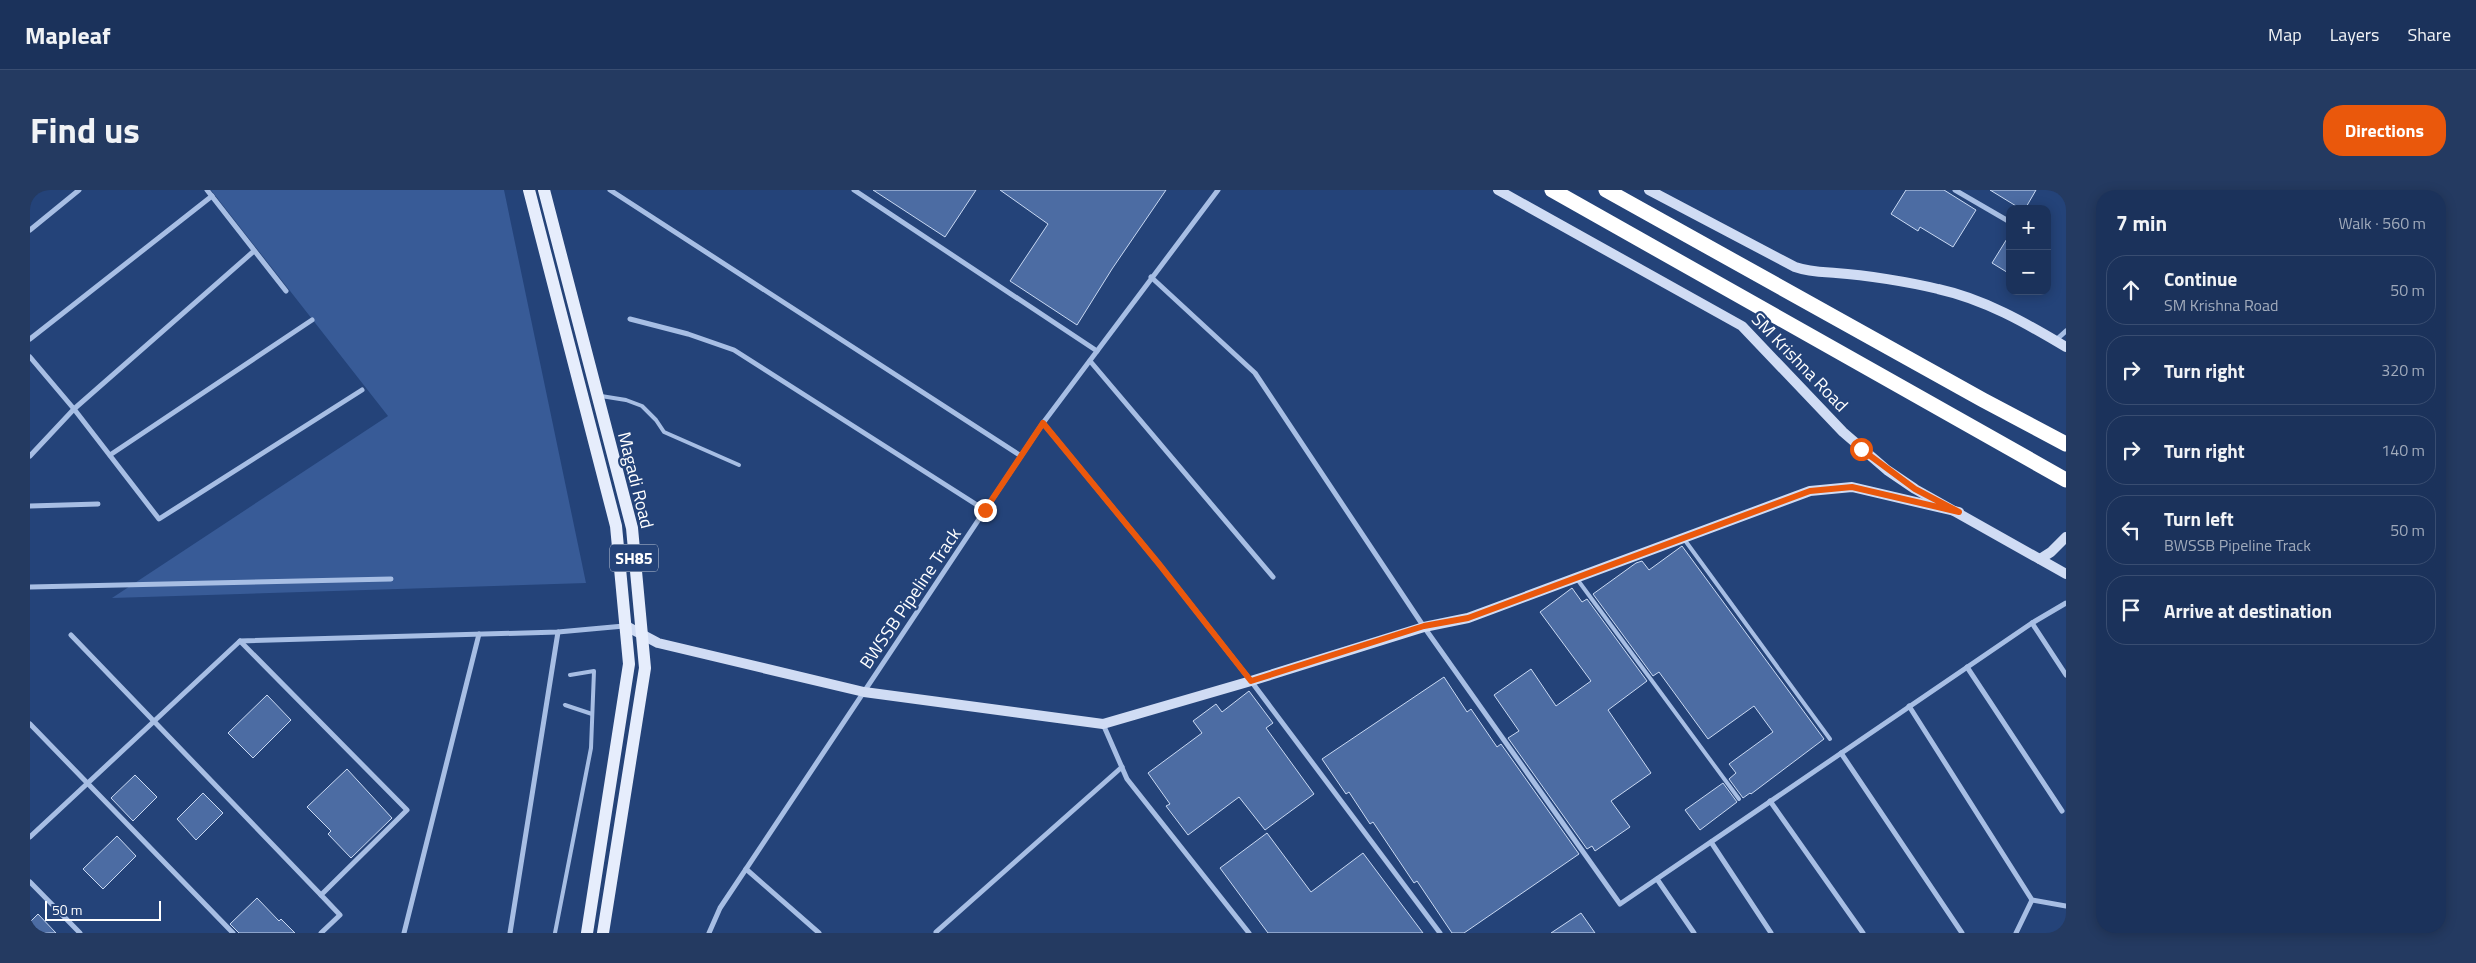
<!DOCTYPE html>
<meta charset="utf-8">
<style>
:root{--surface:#1b325b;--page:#243a61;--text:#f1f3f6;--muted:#a0aabb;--line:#394d71;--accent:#ea580c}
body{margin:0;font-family:"Titillium Web",sans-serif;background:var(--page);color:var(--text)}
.controls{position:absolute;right:15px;top:15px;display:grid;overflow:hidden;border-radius:10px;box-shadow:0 2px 12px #0003}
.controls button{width:45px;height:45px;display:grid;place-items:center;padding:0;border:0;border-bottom:1px solid var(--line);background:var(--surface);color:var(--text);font:25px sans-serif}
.scale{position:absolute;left:15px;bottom:12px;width:116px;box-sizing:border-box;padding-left:5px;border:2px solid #fff;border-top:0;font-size:14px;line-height:18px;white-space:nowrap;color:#fff;-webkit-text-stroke:4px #244379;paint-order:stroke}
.stop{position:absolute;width:15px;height:15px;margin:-11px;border:4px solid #ea580c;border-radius:50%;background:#fff}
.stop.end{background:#ea580c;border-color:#fff;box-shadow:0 1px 5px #0008}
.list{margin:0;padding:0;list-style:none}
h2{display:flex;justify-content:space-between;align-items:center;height:65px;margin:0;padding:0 20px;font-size:21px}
h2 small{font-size:16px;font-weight:400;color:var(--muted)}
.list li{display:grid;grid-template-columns:32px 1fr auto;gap:15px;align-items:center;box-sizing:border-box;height:70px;margin:0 10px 10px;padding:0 10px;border:1px solid var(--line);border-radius:20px}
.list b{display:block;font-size:19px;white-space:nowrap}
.list p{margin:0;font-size:16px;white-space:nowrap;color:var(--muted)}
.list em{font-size:16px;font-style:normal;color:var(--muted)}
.icon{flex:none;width:28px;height:28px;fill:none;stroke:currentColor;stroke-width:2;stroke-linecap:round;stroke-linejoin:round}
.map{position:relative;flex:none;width:2036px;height:743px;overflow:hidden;border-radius:20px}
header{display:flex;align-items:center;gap:30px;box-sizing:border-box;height:70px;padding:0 25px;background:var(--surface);border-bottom:1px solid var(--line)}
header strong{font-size:24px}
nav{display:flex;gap:28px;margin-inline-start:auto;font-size:18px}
.intro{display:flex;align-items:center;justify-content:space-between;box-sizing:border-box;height:120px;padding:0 30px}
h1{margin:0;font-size:35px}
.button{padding:12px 22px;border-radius:20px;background:var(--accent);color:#fff;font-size:18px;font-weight:700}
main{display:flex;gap:30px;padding:0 30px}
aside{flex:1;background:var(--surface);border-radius:20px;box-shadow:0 2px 12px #0003}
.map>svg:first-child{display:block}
.green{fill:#385b97}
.building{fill:#4c6ca3;stroke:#c9d9f3}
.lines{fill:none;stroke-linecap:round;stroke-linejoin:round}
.lane{stroke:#a7bee4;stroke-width:4}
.street{stroke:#a7bee4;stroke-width:5}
.secondary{stroke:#d0dcf4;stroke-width:10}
.primary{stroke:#e6edfc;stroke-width:12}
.highway{stroke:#fff;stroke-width:15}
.route{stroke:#ea580c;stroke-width:6}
.labels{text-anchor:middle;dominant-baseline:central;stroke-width:4.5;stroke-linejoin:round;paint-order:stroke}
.shield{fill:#244379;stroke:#bdc7d7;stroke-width:1}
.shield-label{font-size:16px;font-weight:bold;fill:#fff}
.street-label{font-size:18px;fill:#fff;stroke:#244379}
</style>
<header>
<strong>Mapleaf</strong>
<nav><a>Map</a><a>Layers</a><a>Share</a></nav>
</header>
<div class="intro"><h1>Find us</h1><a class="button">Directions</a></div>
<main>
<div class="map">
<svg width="2036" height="743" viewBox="0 0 2036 743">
<rect width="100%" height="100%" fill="#244379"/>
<polygon class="green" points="181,0 474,0 556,393 82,408 358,226"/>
<g class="building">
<polygon points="843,0 946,0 915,47"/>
<polygon points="970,0 1136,0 1082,79 1047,135 980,91 1018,34"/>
<polygon points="1876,0 1914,0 1946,20 1923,57 1890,37 1888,41 1861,24"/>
<polygon points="1960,0 2006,0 1995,19 1991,19"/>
<polygon points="1980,44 1980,84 1962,73"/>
<polygon points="1652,356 1794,549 1721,604 1720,603 1713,608 1699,589 1706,583 1699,574 1743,542 1724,516 1678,549 1629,482 1623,486 1563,404 1606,373 1612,371 1619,380"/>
<polygon points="1542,398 1552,412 1557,409 1617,491 1578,520 1621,583 1581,611 1600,637 1565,661 1562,656 1557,659 1478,548 1489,541 1464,505 1501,479 1526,516 1561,491 1510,422"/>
<polygon points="1414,487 1437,522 1441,519 1467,557 1471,554 1549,664 1434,743 1422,743 1387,691 1384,693 1343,632 1340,634 1319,602 1316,604 1292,569"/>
<polygon points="1219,501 1243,533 1236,538 1284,604 1235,640 1209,607 1158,645 1136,616 1140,614 1118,583 1172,543 1163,531 1186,514 1192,522"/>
<polygon points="237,505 261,530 223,568 198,543"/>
<polygon points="317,579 362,628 321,668 298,644 301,641 277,617"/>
<polygon points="105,585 127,607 103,631 81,608"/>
<polygon points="1693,593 1707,612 1670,640 1655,620"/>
<polygon points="173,603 193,623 166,650 147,629"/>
<polygon points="1237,643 1281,702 1333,663 1393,743 1238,743 1190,678"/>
<polygon points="87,646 106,666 73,699 53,679"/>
<polygon points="227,708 249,731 251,729 265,743 209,743 200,734"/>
<polygon points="1551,723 1565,743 1521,743"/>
<polygon points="8,724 26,743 0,743 0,732"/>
</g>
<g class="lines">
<g class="lane">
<polyline points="571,206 596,210 612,216 626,230 634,242 709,275"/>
<polyline points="1654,349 1800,549"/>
<polyline points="1547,389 1709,609"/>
<polyline points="535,515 562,524"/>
<polyline points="525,743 561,558 564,481 540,485"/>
</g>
<g class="street">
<polyline points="177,0 256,101"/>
<polyline points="580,0 991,266"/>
<polyline points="824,0 1067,161"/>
<polyline points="1925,0 1980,32"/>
<polyline points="0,40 49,0"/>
<polyline points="1121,87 1225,183 1394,437 1590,714 2002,433 2036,413"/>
<polyline points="600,129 658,144 704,160 955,320"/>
<polyline points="0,149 182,6"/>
<polyline points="2026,150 2036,141"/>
<polyline points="0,167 44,219 224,61"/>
<polyline points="1060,171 1243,387"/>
<polyline points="1013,233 1129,374 1221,491 1410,743"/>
<polyline points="80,265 282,130"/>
<polyline points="0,266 44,219 129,329 332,200"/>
<polyline points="0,316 68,314"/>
<polyline points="0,397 361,389"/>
<polyline points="2002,433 2036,485"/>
<polyline points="41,445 291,705"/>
<polyline points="210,451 377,620 291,705 310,725 291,743"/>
<polyline points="1937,477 2032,621"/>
<polyline points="1879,516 2002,710 2036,716"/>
<polyline points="0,534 203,743"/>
<polyline points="1073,534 1097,589 1219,743"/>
<polyline points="1811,563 1932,743"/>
<polyline points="1740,611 1833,743"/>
<polyline points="0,647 210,451 528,442 594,436"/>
<polyline points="1681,652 1741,743"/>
<polyline points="716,679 789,743"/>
<polyline points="1627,689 1664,743"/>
<polyline points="0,692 50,743"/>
<polyline points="906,742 1092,577"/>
<polyline points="374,743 449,444"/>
<polyline points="480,743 528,442"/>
<polyline points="679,743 690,718 1013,233 1188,0"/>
<polyline points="1986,743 2002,710"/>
</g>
<g class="secondary">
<polyline points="1468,0 1712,136 1813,242 1857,280 1885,299 2036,384"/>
<path d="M1619 0 1765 77C1779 82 1791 82 1806 83 1836 85 1879 92 1908 99 1954 109 1996 133 2036 157"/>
<polyline points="2010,369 2021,362 2036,347"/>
<polyline points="596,436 628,453 834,502 1073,534 1221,491 1394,437 1438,428 1780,301 1822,297 1929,322"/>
</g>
<g class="primary">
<polyline points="499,0 586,336 599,474 557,743"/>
<polyline points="514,0 602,338 615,478 573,743"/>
</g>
<g class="highway">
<polyline points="1522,0 2036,290"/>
<polyline points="1576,0 1953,210 2036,254"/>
</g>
</g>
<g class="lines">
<polyline class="route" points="955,320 1013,233 1129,374 1221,491 1394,436 1438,428 1780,301 1822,297 1929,322 1885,299 1831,259"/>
</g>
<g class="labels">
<rect class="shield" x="580" y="354.5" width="48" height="27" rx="4"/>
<g class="shield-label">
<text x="604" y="368">SH85</text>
</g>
<g class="street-label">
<text transform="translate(1770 172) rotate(46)">SM Krishna Road</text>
<text transform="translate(606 290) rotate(76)">Magadi Road</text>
<text transform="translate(880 408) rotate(-56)">BWSSB Pipeline Track</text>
</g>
</g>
</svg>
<div class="controls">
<button>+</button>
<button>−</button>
</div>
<div class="scale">50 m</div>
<div class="stop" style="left:1831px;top:259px"></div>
<div class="stop end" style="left:955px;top:320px"></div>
</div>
<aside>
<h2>7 min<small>Walk · 560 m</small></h2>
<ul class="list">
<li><svg class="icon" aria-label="ahead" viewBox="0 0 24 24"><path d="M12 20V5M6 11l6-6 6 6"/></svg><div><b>Continue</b><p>SM Krishna Road</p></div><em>50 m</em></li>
<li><svg class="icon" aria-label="right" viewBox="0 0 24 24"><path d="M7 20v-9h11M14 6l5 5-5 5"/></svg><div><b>Turn right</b></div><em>320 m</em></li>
<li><svg class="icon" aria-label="right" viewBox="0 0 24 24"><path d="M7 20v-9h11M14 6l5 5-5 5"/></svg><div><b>Turn right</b></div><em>140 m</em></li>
<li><svg class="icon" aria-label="left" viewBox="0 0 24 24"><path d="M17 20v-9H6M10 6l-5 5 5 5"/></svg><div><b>Turn left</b><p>BWSSB Pipeline Track</p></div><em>50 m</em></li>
<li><svg class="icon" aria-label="arrive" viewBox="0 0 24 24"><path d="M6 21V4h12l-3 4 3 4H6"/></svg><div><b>Arrive at destination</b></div></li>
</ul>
</aside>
</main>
